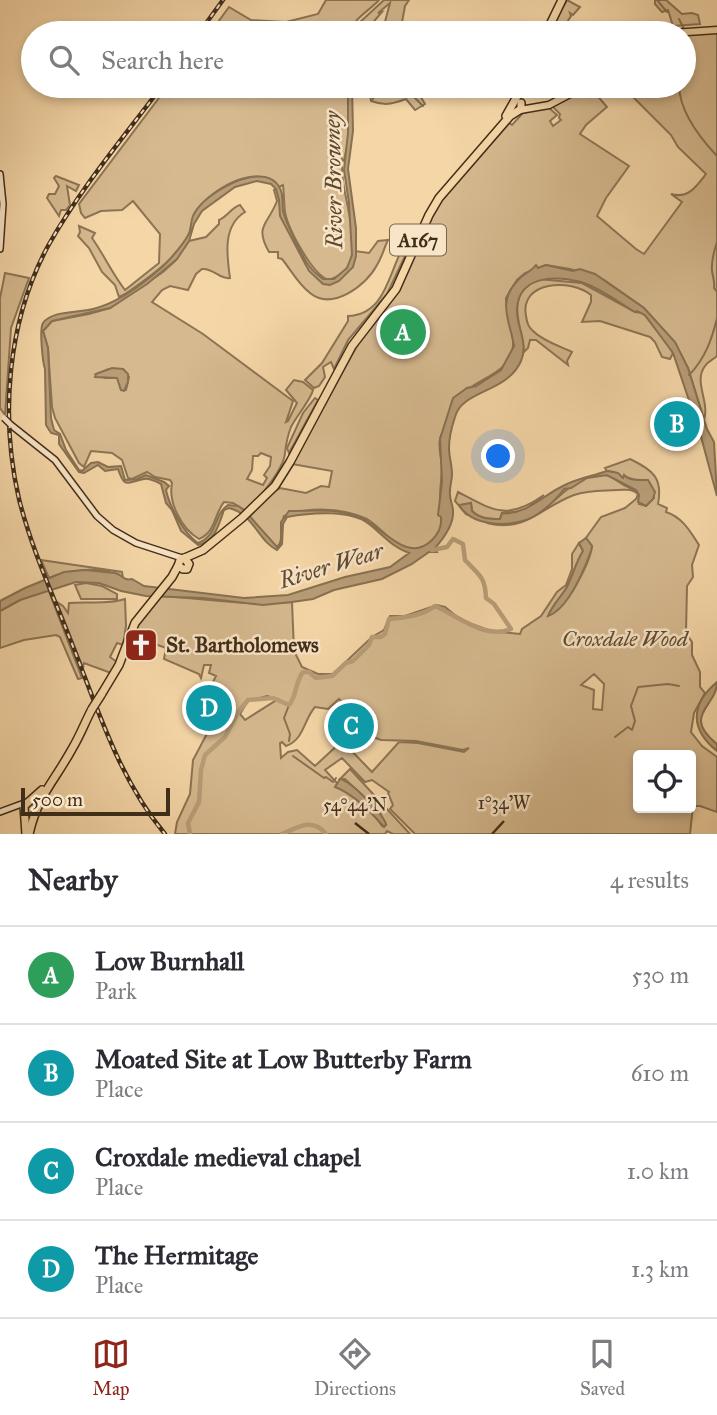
<!DOCTYPE html>
<meta charset="utf-8">
<style>
:root{--surface:#fff;--page:#f7f7f7;--text:#2b2b33;--muted:#7c7c81;--line:#e1e1e2;--accent:#8f2418}
body{margin:0;font-family:"IM FELL Great Primer",serif;background:var(--page);color:var(--text)}
.controls{position:absolute;right:21px;bottom:21px;display:grid;overflow:hidden;border-radius:7px;box-shadow:0 4px 10px #0003}
.controls button{width:63px;height:63px;display:grid;place-items:center;padding:0;border:0;border-bottom:2px solid var(--line);background:var(--surface);color:var(--text);font:35px sans-serif}
.scale{position:absolute;left:21px;bottom:18px;width:149px;box-sizing:border-box;padding-left:7px;border:4px solid #412e19;border-top:0;font-size:19px;line-height:24px;white-space:nowrap;color:#412e19;-webkit-text-stroke:5px #f8e4c6;paint-order:stroke}
.you{position:absolute;left:499px;top:457px;width:24px;height:24px;margin:-18px;border:5px solid #fff;border-radius:50%;background:#1a73e8;box-shadow:0 0 0 10px #1a73e833}
.badge{display:grid;place-items:center;width:46px;height:46px;border-radius:50%;background:var(--accent);color:#fff;font-size:23px;font-weight:700}
.pin{position:absolute;translate:-50% -50%;border:4px solid #fff;box-shadow:0 2px 7px #0006}
.list{margin:0;padding:0;list-style:none}
h2{display:flex;justify-content:space-between;align-items:center;height:91px;margin:0;padding:0 28px;font-size:30px}
h2 small{font-size:23px;font-weight:400;color:var(--muted)}
.list li{display:grid;grid-template-columns:46px 1fr auto;gap:21px;align-items:center;box-sizing:border-box;height:98px;padding:0 28px;border-top:2px solid var(--line)}
.list b{display:block;font-size:26px;white-space:nowrap}
.list p{margin:0;font-size:23px;white-space:nowrap;color:var(--muted)}
.list em{font-size:23px;font-style:normal;color:var(--muted)}
.icon{flex:none;width:38px;height:38px;fill:none;stroke:currentColor;stroke-width:2;stroke-linecap:round;stroke-linejoin:round}
.map{position:relative;flex:none;width:717px;height:834px;overflow:hidden}
.search{position:absolute;background:var(--surface);box-shadow:0 4px 10px #0003;left:21px;right:21px;top:21px;height:77px;display:flex;align-items:center;gap:18px;box-sizing:border-box;padding:0 24px;border-radius:38px;color:var(--muted);font-size:26px}
.sheet{height:483px;background:var(--surface)}
nav{display:flex;justify-content:space-around;align-items:center;box-sizing:border-box;height:98px;border-top:2px solid var(--line);background:var(--surface);font-size:19px;color:var(--muted)}
nav a{display:grid;justify-items:center;gap:4px}
nav .on{color:var(--accent)}
.map>svg:first-child{display:block}
.green{fill:#d6b98f;stroke:#8c7454;stroke-width:2;fill-rule:evenodd}
.water{fill:#b89d77;stroke:#887151;stroke-width:2}
.lines{fill:none;stroke-linecap:round;stroke-linejoin:round}
.stream{stroke:#887151;stroke-width:2}
.river{stroke:#b89d77;stroke-width:4.5}
.secondary-casing{stroke:#412e19;stroke-width:8}
.primary-casing{stroke:#412e19;stroke-width:9}
.trunk-casing{stroke:#412e19;stroke-width:10}
.secondary{stroke:#f8e4c6;stroke-width:5}
.primary{stroke:#f5d6a7;stroke-width:6}
.trunk{stroke:#f5d6a7;stroke-width:7}
.rail-casing{stroke:#412e19;stroke-width:4.5}
.rail{stroke:#f8e4c6;stroke-width:2;stroke-dasharray:5;stroke-linecap:butt}
.secondary-bridge-casing{stroke:#412e19;stroke-width:8;stroke-linecap:butt}
.trunk-bridge-casing{stroke:#412e19;stroke-width:10;stroke-linecap:butt}
.secondary-bridge{stroke:#f8e4c6;stroke-width:5}
.trunk-bridge{stroke:#f5d6a7;stroke-width:7}
.ticks{fill:none;stroke:#412e19;stroke-width:2.5}
.labels{text-anchor:middle;dominant-baseline:central;stroke-width:5;stroke-linejoin:round;paint-order:stroke}
.shield{fill:#f8e4c6;stroke:#78654d;stroke-width:2}
.shield-label{font-size:19px;font-weight:bold;fill:#412e19}
.park-label{font-size:21px;font-style:italic;fill:#5f4a31;stroke:#f8e4c6}
.poi-label{font-size:21px;font-weight:bold;fill:#412e19;stroke:#f8e4c6;text-anchor:start}
.water-label{font-size:23px;font-style:italic;fill:#5f4a30;stroke:#f8e4c6}
.ticks-label{font-size:18px;text-anchor:middle;fill:#412e19;stroke:#f8e4c6;stroke-width:5;stroke-linejoin:round;paint-order:stroke}
</style>
<div class="map">
<svg width="717" height="834" viewBox="0 0 717 834">
<rect width="100%" height="100%" fill="#f5d6a7"/>
<filter id="stains"><feTurbulence type="fractalNoise" baseFrequency=".00286" numOctaves="4"/><feColorMatrix values="0 0 0 0 .2 0 0 0 0 .09 0 0 0 0 .02 0 0 0 .5 -.17"/></filter>
<radialGradient id="worn" r=".72"><stop offset=".6" stop-color="#630" stop-opacity="0"/><stop offset="1" stop-color="#630" stop-opacity=".3"/></radialGradient>
<g class="green">
<path d="M326 0H379C369 11 354 18 349 33H210L229 7 251 20 286 22 318 14Z"/>
<polygon points="384,0 409,0 405,6 400,33 382,33 390,3 378,13 382,12 369,27 370,30 364,33 353,33 358,24"/>
<polygon points="567,0 580,7 573,15 570,13 571,16 560,33 550,33 555,20"/>
<polygon points="655,0 666,0 682,14 692,13 698,15 700,24 673,26 668,10 662,12 655,4"/>
<path d="M717 32V356C713 360 708 361 705 366 693 382 710 401 704 420L688 368 675 343 644 308 604 280 570 269 546 265 525 273 517 280 506 298C506 314 514 329 513 345 512 370 486 376 470 388 466 392 441 433 440 439 438 448 441 457 442 465 442 476 440 487 440 497 440 506 443 516 442 524 440 535 428 548 416 549 394 550 383 528 367 519 342 507 308 507 284 516 281 526 283 537 279 546H274L248 514 268 496 280 488 306 493 321 486 329 487 332 471 292 464 358 344 400 289 430 219 440 202 508 122 512 125 523 113 548 107 557 115 550 121 553 126 561 120 559 118 560 114 552 106 589 86 607 107 586 125 580 134 629 166 606 198 597 216 636 249 644 254 682 202 671 194C688 199 696 187 706 174L678 147 671 135 630 94 637 90 641 94 651 86 658 92 660 88 659 86H684L685 34Z"/>
<path d="M168 86H348V141L344 161 342 159C342 166 342 174 343 181 346 204 358 240 350 263 346 272 338 277 329 280 313 276 288 229 285 212 284 204 284 194 283 185L279 187C258 161 212 189 196 211 192 217 192 224 190 231 187 240 177 251 171 258 159 271 141 283 125 294L119 297 115 285 102 272 89 248 78 236 80 232 79 226 95 233 92 238C104 255 112 273 125 290L159 263 160 234 133 201 122 210 101 211 85 218 81 213 79 204Z"/>
<path d="M368 86H414L425 104 415 110 406 99C392 104 385 106 371 101Z"/>
<polygon points="56,176 79,185 76,191 67,186 70,205 66,210 61,210 59,216 47,198 49,194 55,194 59,186 54,178"/>
<path d="M278 189 280 194 281 210 306 265 325 282C344 279 350 269 355 251L369 253 378 241 388 240C384 248 382 257 377 265 366 286 332 311 310 293 298 284 291 270 282 259L278 258V252H269C254 225 268 225 277 201L274 190Z"/>
<path d="M240 205 245 212C222 226 227 256 230 278 220 280 214 268 202 269L196 274 188 290 170 286 162 290 152 302 203 334 293 401 286 422 288 421 297 403 286 390 294 380 303 382 313 390C311 399 296 417 291 427 287 437 286 444 285 453 284 469 257 501 246 511L233 503 224 502C214 514 216 532 199 539 182 529 168 503 172 483L170 480 155 477 147 472 132 479 128 478 122 460 112 453 91 451 84 467 79 463 55 418 52 407 48 348 43 331 52 321 89 314 110 308 163 272 175 261 189 241 206 237 219 224V220C228 216 232 207 240 205ZM109 369H123L129 377 126 390H121L118 378H105L96 374ZM261 453 271 457 270 466 264 475 267 478 263 485 247 479 252 470 253 456H258Z"/>
<path d="M410 238 412 241 387 294 348 340 334 369 331 362 323 367 325 377 319 386 314 388 305 380 322 363 348 321V316C391 314 388 262 410 238Z"/>
<polygon points="5,273 29,278 11,328 5,415 0,408 0,298"/>
<path d="M538 279 582 283 635 312 643 313 671 349 673 353 670 359 662 357 655 342 650 337 600 321 582 322 591 302V295C571 278 519 281 526 316 527 322 528 327 533 331 543 341 559 346 572 352L567 361 568 365 536 340H530L528 348 524 352C522 324 503 296 538 279Z"/>
<polygon points="315,398 318,400 289,453 287,448 303,413"/>
<path d="M630 459C653 470 663 478 658 504L667 508 666 512C682 517 690 531 699 545L692 565 693 577 687 586 686 633 692 642V655L700 672V687L705 693 694 713 691 732 702 746 717 757V812L700 806H693L690 834H415L390 809 393 805 388 793 389 792 372 780 365 782 342 758 325 770 337 783 336 787C352 792 373 811 382 826L386 825 379 811 345 779H340L350 769 410 834H393L387 831 385 834H175L177 822 190 794 193 760 227 696 210 688 216 676 209 673 211 665H204L201 678 199 674 164 659 166 648 147 641 143 656 131 649 130 652 127 650 142 617 159 596C204 598 247 607 292 602L294 651 302 667 318 674H333L372 637 384 630 390 616H405L437 605 445 607 461 620 491 631 520 634 522 629 541 616 557 592 566 585 572 569V554L579 543 583 551C576 562 573 575 567 587 562 597 553 604 549 615 566 610 590 563 592 546L586 538 588 535 601 517 625 508 636 499 638 494C631 488 626 490 617 490 602 491 589 490 574 495 541 507 526 533 487 523 502 522 516 525 530 518 556 506 572 473 605 475 612 476 618 482 624 485 635 491 640 490 639 504L646 506 654 498 653 492 645 480 643 481 622 479 614 472 607 471 605 468ZM594 674 604 684 602 710 593 709 594 690 581 685ZM267 696 278 699 245 720 240 714 248 701ZM339 699 341 701 334 711 342 724 341 726 351 734 361 726 352 716 363 726 359 732 381 740 416 741 463 750 469 748 464 752 418 743 399 742 372 772 342 741 315 766 297 750 288 752 281 758 280 743 282 742 286 746C304 740 304 719 315 707L328 709ZM638 755H691V808H638Z"/>
<path d="M458 492C494 511 507 521 544 495L524 511 502 513 500 519C490 519 480 519 472 511L471 503 461 508 467 515 455 501Z"/>
<path d="M41 560 122 572 123 579C104 565 69 569 49 578Z"/>
<polygon points="86,583 102,586 117,594 117,599 81,599 75,585"/>
<polygon points="48,589 82,678 78,679 60,637 56,635 24,640 0,648 0,611 20,600"/>
<path d="M125 599 126 626 123 645 117 643 110 657 117 662 111 673 84 663 83 668 57 602 63 606 68 613 69 603C88 601 107 605 125 599Z"/>
</g>
<g class="water">
<path d="M348 86H352L353 131 348 169 356 228V256L353 267 339 281 330 285 323 284 309 271 280 216 279 200 276 189 271 184 257 181 235 187 202 211 194 224 189 241 177 259 147 284 110 308 52 321 43 331 48 348 51 418 54 430 60 434 66 450 79 470 82 471 91 463 98 462 108 467 121 466 125 480 137 479 146 475 164 482 169 486 166 490C169 505 184 534 198 543 218 536 213 515 228 505L238 506 244 510 277 547 281 542V522L289 511C313 511 333 508 357 516 380 523 406 566 432 540 438 534 442 526 441 517L438 515 442 482 440 439 453 398 467 388 476 386 501 370 514 346C510 320 496 302 519 279 524 273 531 272 536 265L538 268 546 265 573 271 580 269 595 274 644 308 675 342 688 368 707 429 714 442 717 496 700 433 673 353 645 315 637 311 635 312C620 303 605 292 589 285 564 275 519 272 517 309 516 326 529 343 521 361 507 393 462 390 455 417 452 426 449 439 449 448 449 457 452 465 452 474 452 481 449 488 450 495 450 501 453 505 453 511 454 524 443 539 435 548L437 552H429L412 564 382 579 334 590 313 599 292 602 263 605 203 598 146 596 121 591 99 583 76 582 20 600 0 611V601L25 588 64 572 85 570 115 573C123 575 123 581 132 579L144 586 244 598 288 595 345 577 390 567 409 553C392 547 383 535 369 524 350 509 309 513 287 517L283 524 282 544 277 550C258 541 254 514 229 508L224 510C219 524 215 542 198 545L181 531 172 510 166 503 161 484C157 482 149 478 144 479 127 482 125 490 118 469L105 471 98 465 84 473 79 472 59 444V435L51 433 46 425 45 369C43 364 39 329 43 323 52 310 79 313 93 309 117 303 143 284 161 268 168 262 187 241 190 231 191 226 191 221 193 216 203 195 243 173 265 177 270 178 275 181 278 185 284 193 282 202 283 211 285 220 304 261 311 268 314 272 319 276 323 279H334L347 268 352 255 349 203 344 170 348 133Z"/>
<polygon points="112,368 123,369 128,374 128,382 124,391 121,390 117,378 95,377 96,374"/>
<path d="M607 471 618 473 623 478 624 475C629 481 641 480 648 480L655 492 653 499 646 506 638 502 639 495 636 490 607 475 587 478 571 488 564 489C557 499 539 516 526 520 506 527 471 526 459 505L471 503 472 511C480 519 490 519 500 519L502 513C526 516 544 494 565 485 579 478 593 476 607 471Z"/>
<path d="M586 538 592 546 591 551C584 570 568 609 548 616 553 604 561 597 567 587 573 575 576 562 583 551L579 543Z"/>
<path d="M717 682C717 707 681 715 717 744V751C690 729 690 705 717 682Z"/>
<path d="M340 779C351 781 382 813 386 824L384 827C371 812 354 794 335 787Z"/>
</g>
<g class="lines">
<g class="stream">
<polyline points="657,0 667,12"/>
<polyline points="679,19 684,29"/>
<polyline points="684,65 684,41"/>
<path d="M679 86C680 112 700 138 717 156"/>
<polyline points="372,100 375,96 407,90 423,106"/>
<path d="M717 242C714 251 711 261 712 271 713 278 715 281 714 288L717 292"/>
<polyline points="717,294 717,305"/>
<path d="M689 375C705 359 712 339 717 318"/>
<polyline points="615,737 628,727 632,730 635,721 631,706 638,687 668,684 679,686"/>
<polyline points="289,741 290,734 284,718 289,705"/>
<polyline points="293,756 324,778 326,777 333,782 336,778"/>
<polyline points="286,832 287,834"/>
</g>
<g class="river">
<path d="M190 834 188 823 199 802 201 770 205 755 225 737 239 711 248 700 273 698 289 705C297 696 295 682 303 672H309L316 678 332 676 346 663 353 661 369 645 372 637H381L385 634 389 619C403 618 424 615 435 606 458 616 485 640 511 629L494 604 486 598C485 576 479 575 465 560L463 544 453 539 447 547 432 550"/>
<path d="M282 834C298 827 313 817 326 834"/>
</g>
<g class="secondary-casing">
<g id="secondary">
<polyline points="0,174 3,204 0,249"/>
<polyline points="11,425 55,460 97,516 113,530 136,543 182,558"/>
<polyline points="0,812 27,802"/>
</g>
</g>
<g class="primary-casing">
<g id="primary">
<polyline points="672,33 717,30"/>
<polyline points="520,110 549,105 585,86"/>
</g>
</g>
<g class="trunk-casing">
<g id="trunk">
<polyline points="546,33 562,0"/>
<polyline points="506,116 523,86"/>
<polyline points="184,558 189,564 187,569 183,569 178,566 180,560 203,550 242,518 275,486 290,462 352,346 396,289 429,215 439,198 510,116 521,109 521,103"/>
<polyline points="101,695 119,665 135,623 172,577 178,566"/>
<polyline points="26,834 24,806 42,790"/>
<path d="M29 834C38 795 54 782 72 749 80 736 85 722 92 709"/>
</g>
</g>
<use href="#secondary" class="secondary"/>
<use href="#primary" class="primary"/>
<use href="#trunk" class="trunk"/>
<g class="rail-casing">
<g id="rail">
<polyline points="199,33 223,0"/>
<path d="M162 86C123 138 80 189 48 246 7 322 0 417 19 499 31 547 52 593 70 639 97 706 118 778 165 834"/>
</g>
</g>
<use href="#rail" class="rail"/>
<g class="secondary-bridge-casing">
<polyline id="secondary-bridge" points="4,418 11,425"/>
</g>
<g class="trunk-bridge-casing">
<polyline id="trunk-bridge" points="92,709 101,695"/>
</g>
<use href="#secondary-bridge" class="secondary-bridge"/>
<use href="#trunk-bridge" class="trunk-bridge"/>
</g>
<path class="ticks" d="M355 823 369 834M492 834 504 821"/>
<defs>
<g id="church-square" transform="scale(1.75)"><rect x="-9" y="-9" width="18" height="18" rx="4" fill="#8f2418" stroke="#f8e4c6"/><path d="M-1.2-6h2.4v3.5h3.3v2.4h-3.3V6h-2.4V-.1h-3.3v-2.4h3.3Z" fill="#fff"/></g>
</defs>
<g fill-rule="evenodd">
<use href="#church-square" x="141" y="645"/>
</g>
<g class="labels">
<rect class="shield" x="390" y="224.5" width="56" height="31" rx="5"/>
<g class="shield-label">
<text x="418" y="240">A167</text>
</g>
<g class="park-label">
<text x="625" y="639">Croxdale Wood</text>
</g>
<g class="poi-label">
<text x="166" y="645">St. Bartholomews</text>
</g>
<g class="water-label">
<text transform="translate(333 180) rotate(-91)">River Browney</text>
<text transform="translate(331 565) rotate(-17)">River Wear</text>
</g>
</g>
<g class="ticks-label">
<text x="504" y="809">1°34'W</text>
<text x="355" y="811">54°44'N</text>
</g>
<rect width="100%" height="100%" filter="url(#stains)"/>
<rect width="100%" height="100%" fill="url(#worn)"/>
</svg>
<div class="controls">
<button><svg class="icon" aria-label="locate" viewBox="0 0 24 24"><circle cx="12" cy="12" r="6"/><path d="M12 2v4M12 18v4M2 12h4M18 12h4"/></svg></button>
</div>
<div class="scale">500 m</div>
<div class="you"></div>
<div class="pin badge" style="left:403px;top:332px;background:#2e9e5b">A</div>
<div class="pin badge" style="left:677px;top:424px;background:#0f9aa8">B</div>
<div class="pin badge" style="left:351px;top:726px;background:#0f9aa8">C</div>
<div class="pin badge" style="left:209px;top:708px;background:#0f9aa8">D</div>
<div class="search"><svg class="icon" aria-label="search" viewBox="0 0 24 24"><circle cx="10" cy="10" r="6"/><path d="M15 15l6 6"/></svg>Search here</div>
</div>
<section class="sheet">
<h2>Nearby<small>4 results</small></h2>
<ul class="list">
<li><span class="badge" style="background:#2e9e5b">A</span><div><b>Low Burnhall</b><p>Park</p></div><em>530 m</em></li>
<li><span class="badge" style="background:#0f9aa8">B</span><div><b>Moated Site at Low Butterby Farm</b><p>Place</p></div><em>610 m</em></li>
<li><span class="badge" style="background:#0f9aa8">C</span><div><b>Croxdale medieval chapel</b><p>Place</p></div><em>1.0 km</em></li>
<li><span class="badge" style="background:#0f9aa8">D</span><div><b>The Hermitage</b><p>Place</p></div><em>1.3 km</em></li>
</ul>
</section>
<nav>
<a class="on"><svg class="icon" aria-label="map" viewBox="0 0 24 24"><path d="M3 6l6-2 6 2 6-2v14l-6 2-6-2-6 2zM9 4v14M15 6v14"/></svg>Map</a>
<a><svg class="icon" aria-label="directions" viewBox="0 0 24 24"><path d="M12 3l9 9-9 9-9-9zM9 14v-3h6M13 9l2 2-2 2"/></svg>Directions</a>
<a><svg class="icon" aria-label="saved" viewBox="0 0 24 24"><path d="M7 4h10v16l-5-4-5 4z"/></svg>Saved</a>
</nav>
